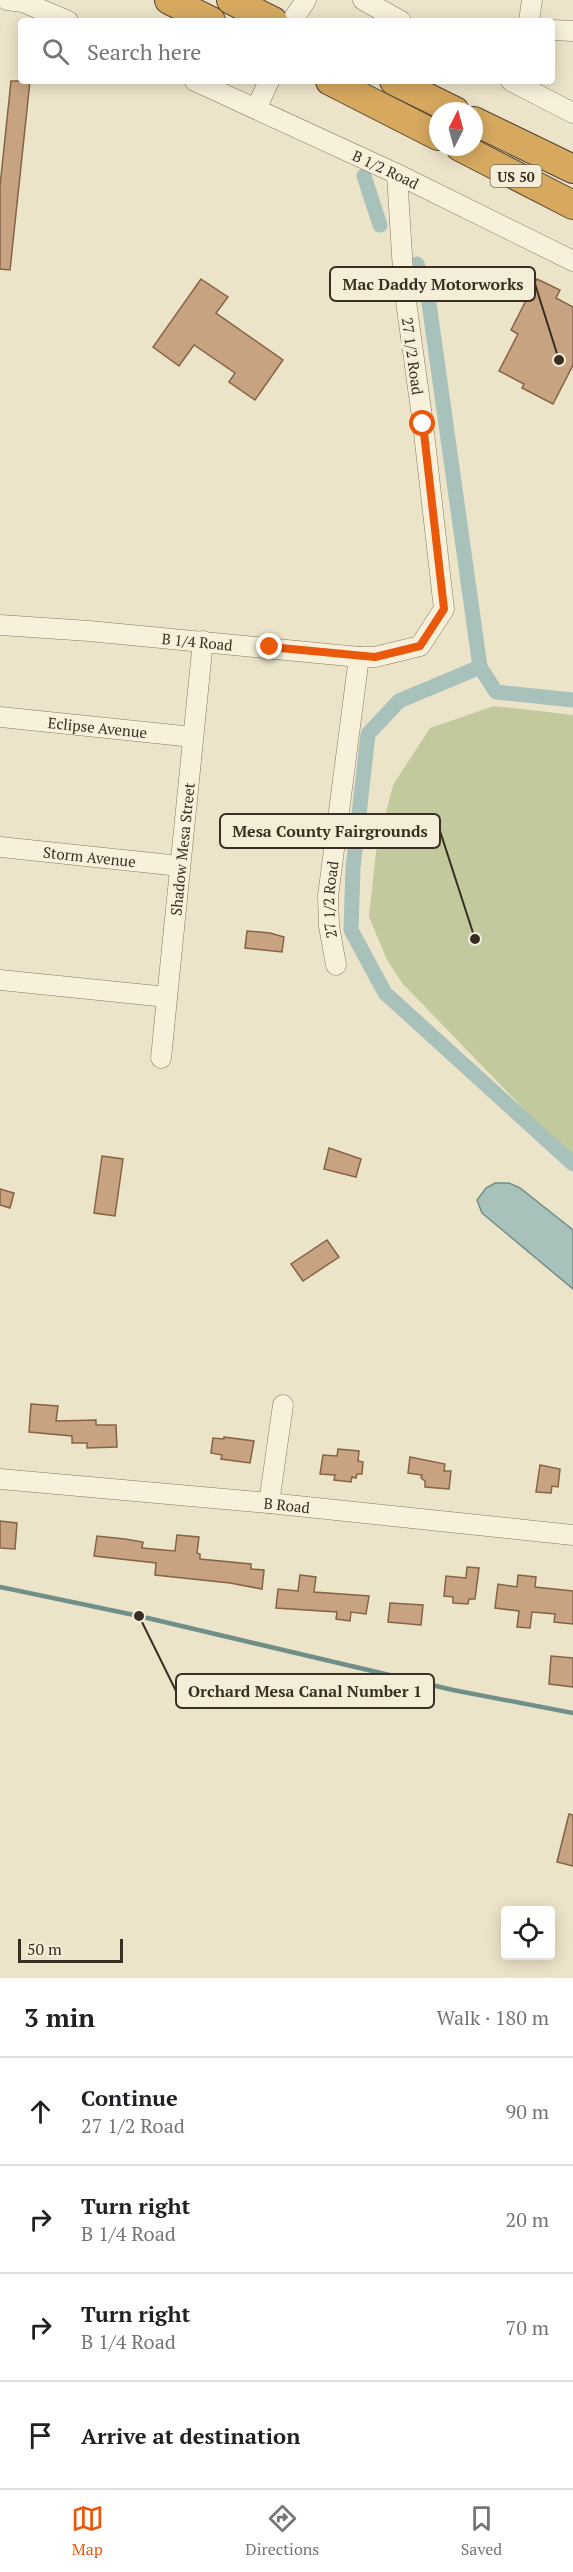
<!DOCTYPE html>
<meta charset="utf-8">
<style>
:root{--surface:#fff;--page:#f2f2f2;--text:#202124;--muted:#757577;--line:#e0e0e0;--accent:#ea580c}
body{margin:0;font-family:"PT Serif",serif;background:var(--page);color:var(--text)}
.controls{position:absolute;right:18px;bottom:18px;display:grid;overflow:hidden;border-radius:6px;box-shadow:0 3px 15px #0003}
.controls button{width:54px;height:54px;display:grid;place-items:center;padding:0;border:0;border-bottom:2px solid var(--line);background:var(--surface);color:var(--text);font:30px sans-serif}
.compass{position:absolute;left:429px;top:102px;width:54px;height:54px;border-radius:50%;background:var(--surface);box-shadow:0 3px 15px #0003;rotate:6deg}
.scale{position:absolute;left:18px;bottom:15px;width:105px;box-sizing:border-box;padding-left:6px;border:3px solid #392e21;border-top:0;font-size:16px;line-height:21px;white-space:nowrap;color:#392e21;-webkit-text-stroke:4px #f4eed8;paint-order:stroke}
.stop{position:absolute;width:18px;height:18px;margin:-14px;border:4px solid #ea580c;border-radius:50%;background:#fff}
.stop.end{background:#ea580c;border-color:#fff;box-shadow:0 2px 6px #0008}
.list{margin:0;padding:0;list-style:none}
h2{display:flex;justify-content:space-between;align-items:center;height:78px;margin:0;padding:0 24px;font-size:26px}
h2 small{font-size:20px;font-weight:400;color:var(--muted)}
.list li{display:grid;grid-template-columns:39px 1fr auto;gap:18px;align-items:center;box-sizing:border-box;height:108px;padding:0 24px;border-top:2px solid var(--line)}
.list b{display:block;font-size:22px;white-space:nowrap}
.list p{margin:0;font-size:20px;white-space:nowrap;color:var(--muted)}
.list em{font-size:20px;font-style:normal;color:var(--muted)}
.icon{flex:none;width:33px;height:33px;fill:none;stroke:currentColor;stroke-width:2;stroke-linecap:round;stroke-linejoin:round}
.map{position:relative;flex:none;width:573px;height:1978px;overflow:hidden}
.search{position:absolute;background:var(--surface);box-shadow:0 3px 15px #0003;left:18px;right:18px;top:18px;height:66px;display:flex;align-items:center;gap:15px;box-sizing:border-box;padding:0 21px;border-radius:6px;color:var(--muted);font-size:22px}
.sheet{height:510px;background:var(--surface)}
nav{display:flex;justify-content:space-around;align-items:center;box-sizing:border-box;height:84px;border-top:2px solid var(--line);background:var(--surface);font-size:16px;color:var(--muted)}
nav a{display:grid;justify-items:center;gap:3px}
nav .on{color:var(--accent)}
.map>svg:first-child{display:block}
.green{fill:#c2ca9d}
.water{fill:#a9c1bb;stroke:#708f89;stroke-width:1.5}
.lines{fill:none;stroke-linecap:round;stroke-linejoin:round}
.stream{stroke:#708f89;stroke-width:4.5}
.canal{stroke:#a9c1bb;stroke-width:15}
.building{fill:#c8a381;stroke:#866345;stroke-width:1.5}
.minor-casing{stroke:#88775e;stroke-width:21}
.highway-casing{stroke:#564532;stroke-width:30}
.minor{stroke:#f7f1dc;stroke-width:20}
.highway{stroke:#d6a95f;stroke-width:28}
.route{stroke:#ea580c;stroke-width:8}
.labels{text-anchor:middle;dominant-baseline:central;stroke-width:6;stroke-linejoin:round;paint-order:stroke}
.shield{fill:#f4eed8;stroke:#716858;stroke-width:1.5}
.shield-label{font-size:14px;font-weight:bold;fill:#392e21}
.street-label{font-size:15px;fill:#392e21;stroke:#f4eed8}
.leader{fill:none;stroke:#392e21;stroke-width:2}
.callout-dot{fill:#392e21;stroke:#f4eed8;stroke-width:2}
.callout{fill:#f4eed8;stroke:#392e21;stroke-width:2}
.callout-label{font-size:16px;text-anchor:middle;font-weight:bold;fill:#392e21}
</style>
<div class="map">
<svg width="573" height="1978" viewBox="0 0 573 1978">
<rect width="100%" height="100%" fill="#ece4c9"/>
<polygon class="green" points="494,706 573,715 573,1160 402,983 387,960 369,917 376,851 393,785 430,728"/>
<polygon class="water" points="495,1183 509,1183 520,1188 573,1230 573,1289 482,1213 477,1200 486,1188"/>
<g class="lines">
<polyline class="stream" points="0,1587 139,1616 453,1690 573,1713"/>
<g class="canal">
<polyline points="364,176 380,225"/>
<polyline points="417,264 427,289 480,667 496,692 573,700"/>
<polyline points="480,667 399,701 368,734 353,868 351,930 385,993 573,1164"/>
</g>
</g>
<g class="building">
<polygon points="11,81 30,81 10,270 0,269 0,186"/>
<polygon points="201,279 228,297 216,313 283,360 255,400 229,382 235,373 194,345 179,366 153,347"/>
<polygon points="537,279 560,290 556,298 573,307 573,365 553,404 522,388 524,384 499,371 518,334 511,330"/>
<polygon points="247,931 270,933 284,937 282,952 245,948"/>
<polygon points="329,1148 361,1159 356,1177 324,1169"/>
<polygon points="102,1156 123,1159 115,1216 94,1213"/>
<polygon points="0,1189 14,1193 10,1208 0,1205"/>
<polygon points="327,1240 339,1257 303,1281 291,1264"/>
<polygon points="31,1404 58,1406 56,1421 96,1420 96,1425 116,1425 117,1447 87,1448 87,1443 72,1443 72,1436 29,1432"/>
<polygon points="224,1437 254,1441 250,1463 221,1459 222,1455 211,1453 213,1438 224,1439"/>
<polygon points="338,1449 359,1451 358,1461 363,1462 362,1474 357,1474 356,1478 352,1477 351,1482 334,1480 335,1475 320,1474 323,1455 337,1456"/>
<polygon points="410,1457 445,1464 444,1471 451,1471 449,1489 425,1487 425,1481 421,1478 422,1475 408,1473"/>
<polygon points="540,1465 560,1469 558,1487 552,1486 551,1493 536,1492"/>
<polygon points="0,1521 17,1523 15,1549 0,1548"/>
<polygon points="177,1535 199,1537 197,1553 200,1554 200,1559 251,1564 251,1569 264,1570 262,1589 230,1583 155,1575 156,1563 94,1556 97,1536 125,1539 143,1542 142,1548 175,1551"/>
<polygon points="467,1567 479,1568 475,1599 469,1599 468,1604 453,1603 453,1597 444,1596 446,1576 466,1578"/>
<polygon points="300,1575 316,1577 314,1592 369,1596 366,1614 351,1612 350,1621 336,1619 337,1612 276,1608 278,1589 298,1591"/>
<polygon points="518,1575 536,1577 535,1587 573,1591 573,1624 554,1622 555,1614 532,1612 530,1628 517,1627 519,1611 495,1608 498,1584 517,1587"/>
<polygon points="390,1603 423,1605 421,1625 388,1622"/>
<polygon points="551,1656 573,1658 573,1687 549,1684"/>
<polygon points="569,1814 573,1815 573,1866 557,1862"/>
</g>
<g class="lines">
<g class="minor-casing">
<g id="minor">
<polyline points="7,0 23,2 68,21"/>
<polyline points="363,0 401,21"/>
<polyline points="292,21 306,0"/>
<polyline points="529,21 532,0"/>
<polyline points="552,30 573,31"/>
<path id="s1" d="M195 81 397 174 573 261"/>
<polyline points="511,81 573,113"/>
<polyline points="256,109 269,81"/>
<path id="s2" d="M0 625 89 631 359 657H375L420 646 444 609 423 424 404 287 397 174"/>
<path id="s3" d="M0 717 193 737"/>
<path id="s4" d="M0 847 180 866"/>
<path id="s5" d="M336 965 329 926 328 896 359 657"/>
<polyline points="0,980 167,997"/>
<path id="s6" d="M161 1058 203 641"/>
<path id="s7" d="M0 1479 269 1503 573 1535"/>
<polyline points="269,1503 283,1405"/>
</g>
</g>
<g class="highway-casing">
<g id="highway">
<polyline points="169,0 211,21"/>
<polyline points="231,0 273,21"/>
<polyline points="330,81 438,136"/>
<polyline points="394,81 455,111"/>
<polyline points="474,121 573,169"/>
<polyline points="460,147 573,205"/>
</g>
</g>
<use href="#minor" class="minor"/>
<use href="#highway" class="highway"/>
</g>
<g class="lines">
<polyline class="route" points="270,647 375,657 420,646 444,609 423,424"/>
</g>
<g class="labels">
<rect class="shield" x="490.5" y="165" width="51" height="22" rx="4.5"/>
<g class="shield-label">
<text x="516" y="176">US 50</text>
</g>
<g class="street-label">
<text stroke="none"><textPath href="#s1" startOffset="210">B 1/2 Road</textPath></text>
<text transform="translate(413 356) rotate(82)">27 1/2 Road</text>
<text stroke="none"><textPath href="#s2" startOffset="198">B 1/4 Road</textPath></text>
<text stroke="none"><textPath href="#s3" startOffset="98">Eclipse Avenue</textPath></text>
<text stroke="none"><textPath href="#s6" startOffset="210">Shadow Mesa Street</textPath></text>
<text stroke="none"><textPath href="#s4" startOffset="90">Storm Avenue</textPath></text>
<text stroke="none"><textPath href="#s5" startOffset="66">27 1/2 Road</textPath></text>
<text stroke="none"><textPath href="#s7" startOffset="288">B Road</textPath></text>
</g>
</g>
<path class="leader" d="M559 360L535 284M475 939L440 831M139 1616L176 1691"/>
<g class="callout-dot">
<circle cx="559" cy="360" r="6"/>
<circle cx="475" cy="939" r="6"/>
<circle cx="139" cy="1616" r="6"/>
</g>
<g class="callout">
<rect x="330" y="267" width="205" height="34" rx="6"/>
<rect x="220" y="814" width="220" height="34" rx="6"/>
<rect x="176" y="1674" width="258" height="34" rx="6"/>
</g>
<g class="callout-label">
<text x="433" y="290">Mac Daddy Motorworks</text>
<text x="330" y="837">Mesa County Fairgrounds</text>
<text x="305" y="1697">Orchard Mesa Canal Number 1</text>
</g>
</svg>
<div class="controls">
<button><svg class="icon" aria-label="locate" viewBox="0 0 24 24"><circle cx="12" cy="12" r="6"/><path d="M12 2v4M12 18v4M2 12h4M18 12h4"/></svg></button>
</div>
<svg class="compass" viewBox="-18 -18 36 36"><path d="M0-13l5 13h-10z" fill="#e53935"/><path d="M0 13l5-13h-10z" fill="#757577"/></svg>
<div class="scale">50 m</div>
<div class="stop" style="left:423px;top:424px"></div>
<div class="stop end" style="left:270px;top:647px"></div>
<div class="search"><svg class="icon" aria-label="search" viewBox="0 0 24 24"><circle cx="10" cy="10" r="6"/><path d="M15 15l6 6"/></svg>Search here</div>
</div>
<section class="sheet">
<h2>3 min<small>Walk · 180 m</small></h2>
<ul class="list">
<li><svg class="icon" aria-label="ahead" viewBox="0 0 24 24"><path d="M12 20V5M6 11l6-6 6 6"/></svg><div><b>Continue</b><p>27 1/2 Road</p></div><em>90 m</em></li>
<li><svg class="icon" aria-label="right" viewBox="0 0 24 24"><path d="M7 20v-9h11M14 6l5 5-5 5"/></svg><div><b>Turn right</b><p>B 1/4 Road</p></div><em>20 m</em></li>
<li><svg class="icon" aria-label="right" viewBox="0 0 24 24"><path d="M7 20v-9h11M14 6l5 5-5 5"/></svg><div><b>Turn right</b><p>B 1/4 Road</p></div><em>70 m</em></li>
<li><svg class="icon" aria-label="arrive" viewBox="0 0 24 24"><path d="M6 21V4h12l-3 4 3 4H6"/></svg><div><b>Arrive at destination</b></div></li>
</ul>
</section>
<nav>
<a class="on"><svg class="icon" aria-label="map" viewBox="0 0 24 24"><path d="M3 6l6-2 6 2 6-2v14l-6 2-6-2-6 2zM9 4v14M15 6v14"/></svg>Map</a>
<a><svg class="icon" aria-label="directions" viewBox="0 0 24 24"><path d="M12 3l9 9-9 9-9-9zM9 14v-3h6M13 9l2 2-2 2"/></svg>Directions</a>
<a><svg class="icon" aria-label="saved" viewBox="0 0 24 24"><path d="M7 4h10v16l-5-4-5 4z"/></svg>Saved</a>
</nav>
